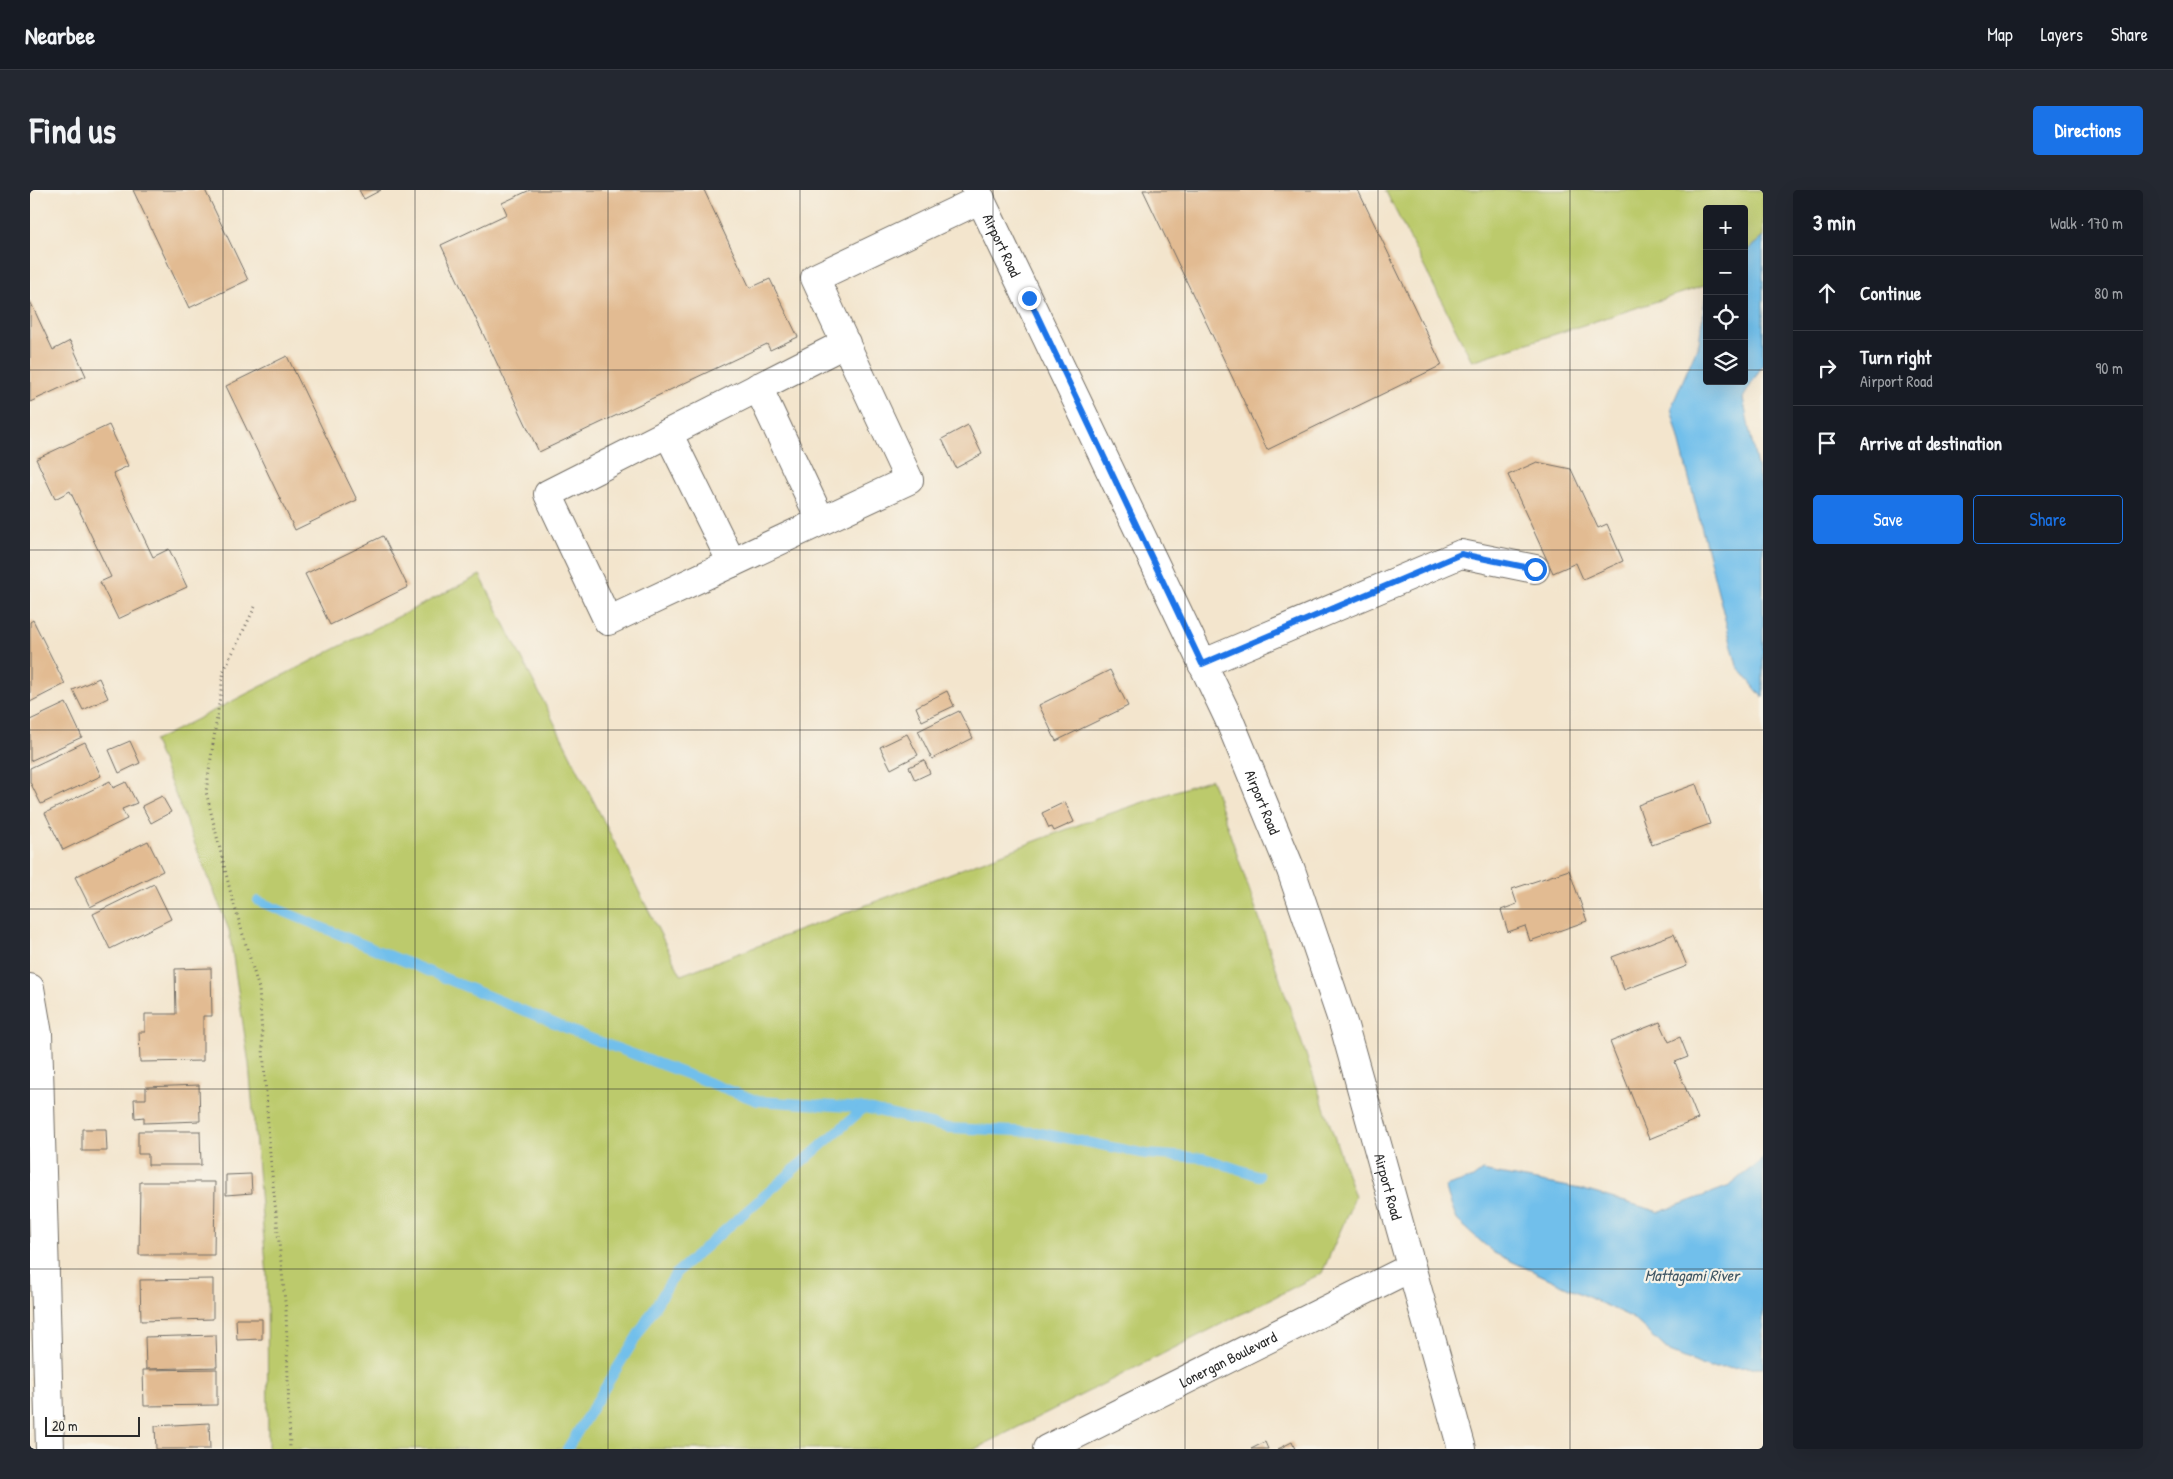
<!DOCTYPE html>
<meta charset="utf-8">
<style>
:root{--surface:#171b24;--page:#242831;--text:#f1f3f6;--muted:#9ea1a6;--line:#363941;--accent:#1a73e8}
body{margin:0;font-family:"Patrick Hand",sans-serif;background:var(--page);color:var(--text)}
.controls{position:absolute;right:15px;top:15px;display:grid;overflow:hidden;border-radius:5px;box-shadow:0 5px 20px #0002}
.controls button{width:45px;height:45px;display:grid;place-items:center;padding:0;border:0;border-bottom:1px solid var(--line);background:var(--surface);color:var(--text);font:25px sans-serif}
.scale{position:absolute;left:15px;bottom:12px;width:95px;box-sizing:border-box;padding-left:5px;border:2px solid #2b2b2b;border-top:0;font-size:14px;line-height:18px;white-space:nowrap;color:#2b2b2b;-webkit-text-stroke:4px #f7f3e8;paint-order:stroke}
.stop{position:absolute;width:15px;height:15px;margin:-11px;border:4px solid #1a73e8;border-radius:50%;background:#fff}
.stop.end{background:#1a73e8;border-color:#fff;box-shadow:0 1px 5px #0008}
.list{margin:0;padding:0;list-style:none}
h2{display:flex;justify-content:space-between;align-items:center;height:65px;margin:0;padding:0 20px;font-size:21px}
h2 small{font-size:16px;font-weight:400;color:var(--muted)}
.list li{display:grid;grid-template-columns:32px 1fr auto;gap:15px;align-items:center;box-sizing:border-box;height:75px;padding:0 20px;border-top:1px solid var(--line)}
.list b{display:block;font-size:19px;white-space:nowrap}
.list p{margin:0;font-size:16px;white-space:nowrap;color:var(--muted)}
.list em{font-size:16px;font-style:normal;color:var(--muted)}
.actions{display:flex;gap:10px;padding:15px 20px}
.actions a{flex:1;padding:11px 0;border:1px solid var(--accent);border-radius:5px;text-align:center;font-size:18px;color:var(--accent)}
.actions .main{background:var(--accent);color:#fff}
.icon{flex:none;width:28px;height:28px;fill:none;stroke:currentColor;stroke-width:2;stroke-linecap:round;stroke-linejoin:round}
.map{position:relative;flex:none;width:1733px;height:1259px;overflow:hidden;border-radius:5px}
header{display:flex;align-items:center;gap:30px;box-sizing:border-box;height:70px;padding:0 25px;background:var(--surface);border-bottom:1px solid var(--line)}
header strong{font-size:24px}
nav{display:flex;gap:28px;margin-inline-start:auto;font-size:18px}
.intro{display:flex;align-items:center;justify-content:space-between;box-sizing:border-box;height:120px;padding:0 30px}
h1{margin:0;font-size:35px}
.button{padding:12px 22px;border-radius:5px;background:var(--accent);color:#fff;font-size:18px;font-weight:700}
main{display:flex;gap:30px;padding:0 30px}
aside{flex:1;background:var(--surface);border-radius:5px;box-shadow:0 5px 20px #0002}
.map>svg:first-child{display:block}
.green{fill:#bcca6c;stroke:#747a4c}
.water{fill:#71bfeb;stroke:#4e758b}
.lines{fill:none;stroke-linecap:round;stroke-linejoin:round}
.stream{stroke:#71bfeb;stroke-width:10}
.building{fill:#e2bb92}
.minor-casing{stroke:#716c64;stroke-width:30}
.major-casing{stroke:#716c64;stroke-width:30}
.path{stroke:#716c64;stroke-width:3;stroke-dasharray:1 4;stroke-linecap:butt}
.minor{stroke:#fff;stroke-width:28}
.major{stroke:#fff;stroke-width:28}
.route{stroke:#1a73e8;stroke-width:6}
.grid{fill:none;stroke:#2b2b2b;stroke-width:1;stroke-opacity:0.55}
.labels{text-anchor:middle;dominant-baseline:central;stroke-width:4.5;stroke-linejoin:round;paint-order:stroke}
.street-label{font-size:15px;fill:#2b2b2b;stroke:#f7f3e8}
.water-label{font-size:16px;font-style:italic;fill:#405765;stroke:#f7f3e8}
</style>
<header>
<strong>Nearbee</strong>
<nav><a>Map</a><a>Layers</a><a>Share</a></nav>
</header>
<div class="intro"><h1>Find us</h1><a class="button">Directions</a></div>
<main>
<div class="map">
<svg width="1733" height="1259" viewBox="0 0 1733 1259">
<rect width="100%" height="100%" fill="#f7f3e8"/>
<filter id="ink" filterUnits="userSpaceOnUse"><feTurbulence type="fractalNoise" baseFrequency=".02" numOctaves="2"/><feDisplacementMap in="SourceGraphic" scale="10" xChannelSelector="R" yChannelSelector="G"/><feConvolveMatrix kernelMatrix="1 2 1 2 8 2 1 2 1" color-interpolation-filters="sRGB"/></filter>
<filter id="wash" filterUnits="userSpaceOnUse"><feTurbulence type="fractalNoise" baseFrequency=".0096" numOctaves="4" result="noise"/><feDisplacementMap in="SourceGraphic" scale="20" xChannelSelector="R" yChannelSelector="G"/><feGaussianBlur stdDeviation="1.12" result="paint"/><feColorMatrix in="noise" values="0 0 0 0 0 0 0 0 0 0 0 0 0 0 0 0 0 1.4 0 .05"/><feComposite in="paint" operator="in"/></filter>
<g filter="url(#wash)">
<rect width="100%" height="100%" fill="#f3e5cd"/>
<g class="green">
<polygon points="1355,0 1733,0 1733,47 1714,63 1714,19 1677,19 1677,95 1442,171"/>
<polygon points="450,385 651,785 1064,629 1181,589 1325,1007 1292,1083 945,1259 238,1259 237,1086 219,874 199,740 124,551"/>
</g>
<g class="water">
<polygon points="1733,47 1733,174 1713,208 1733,306 1733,508 1707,476 1641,218 1669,153 1677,95 1677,191 1714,191 1714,63"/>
<polygon points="1733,969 1733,1177 1679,1178 1640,1162 1603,1128 1464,1063 1427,1030 1415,997 1443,988 1452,981 1550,999 1630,1022 1697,997"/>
</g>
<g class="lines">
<g class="stream">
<polyline points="228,711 560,848 728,911 834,918 918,938 1006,942 1116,964 1174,968 1229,986"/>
<polyline points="537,1259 646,1083 834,918"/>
</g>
</g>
<g id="blocks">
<g class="building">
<polygon points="103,0 175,0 218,90 159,118"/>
<polygon points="329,0 351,0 334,9"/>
<polygon points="500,0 674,0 720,98 740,89 768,147 740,160 737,154 509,262 411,55 477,24 472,13"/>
<polygon points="1113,0 1328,0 1412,175 1237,260"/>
<polygon points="0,111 23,160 40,151 56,186 0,212"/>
<polygon points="257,166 327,310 265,340 196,196"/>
<polygon points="79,235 98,276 83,283 123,367 139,359 157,397 88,429 70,392 81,387 40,301 25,309 6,269"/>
<polygon points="938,235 952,264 926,278 912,249"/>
<polygon points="1507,272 1541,279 1568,338 1577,334 1593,371 1553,389 1546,373 1523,383 1478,285"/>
<polygon points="353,346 378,397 300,435 275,384"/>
<polygon points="3,430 35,494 0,512 0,432"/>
<polygon points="1080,480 1098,516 1026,551 1009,515"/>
<polygon points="69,488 78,508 53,520 43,500"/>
<polygon points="917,501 924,516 892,531 886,517"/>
<polygon points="36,513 52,547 0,571 0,530"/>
<polygon points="929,521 943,548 902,569 888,541"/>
<polygon points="877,544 888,565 861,579 850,557"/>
<polygon points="100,551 110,573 89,583 79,560"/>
<polygon points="55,552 71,586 11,614 0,592 0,578"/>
<polygon points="894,570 900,583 885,590 879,577"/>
<polygon points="80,591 83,598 96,592 107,613 92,619 97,629 33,660 15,623"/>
<polygon points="1666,594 1680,634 1622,655 1608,615"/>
<polygon points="132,606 141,622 121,633 112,616"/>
<polygon points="1035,612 1044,632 1024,641 1022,637 1019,638 1012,623"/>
<polygon points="118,651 133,681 60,717 45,687"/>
<polygon points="1539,680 1557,731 1500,751 1495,736 1478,742 1471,720 1487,714 1482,699"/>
<polygon points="124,694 141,729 80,759 63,724"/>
<polygon points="1644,744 1657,776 1594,800 1582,767"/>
<polygon points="181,778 182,826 173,826 173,871 110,872 109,842 115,842 115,824 146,824 145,779"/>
<polygon points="1630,832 1639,852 1650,847 1658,867 1645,872 1668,929 1619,949 1580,852"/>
<polygon points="169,895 170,931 114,933 114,927 105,928 104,909 116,909 116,897"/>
<polygon points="52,939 76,939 77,961 52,961"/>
<polygon points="108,941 170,941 171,975 118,975 118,964 108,964"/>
<polygon points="221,984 222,1003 196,1005 196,985"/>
<polygon points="110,992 185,992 184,1065 109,1065"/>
<polygon points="183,1089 183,1129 111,1131 110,1090"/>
<polygon points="206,1129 232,1129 232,1149 207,1150"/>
<polygon points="186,1145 187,1177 116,1179 115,1147"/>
<polygon points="187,1179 187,1215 114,1216 113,1180"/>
<polygon points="179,1233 180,1259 126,1259 125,1236"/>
<polygon points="1235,1252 1238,1259 1221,1259"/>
<polygon points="1262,1252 1265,1259 1248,1259"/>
</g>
</g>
</g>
<g filter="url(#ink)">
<use href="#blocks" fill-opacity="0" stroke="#716c64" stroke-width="1"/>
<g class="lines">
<g class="minor-casing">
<g id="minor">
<polyline points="816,153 518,304 578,431 879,290 785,88 951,9"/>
<polyline points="728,197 791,331"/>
<polyline points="638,243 702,373"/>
<polyline points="1172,474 1431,364 1505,379"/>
<polyline points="0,798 8,844 20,1259"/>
<path id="s1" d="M1017 1259 1380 1078"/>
</g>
</g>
<g class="major-casing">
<g id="major">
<path id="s2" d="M946 0 1198 527 1261 680 1314 836 1432 1259"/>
</g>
</g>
<polyline class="path" points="225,417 194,480 176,602 201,704 229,799 240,964 256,1121 260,1259"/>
<use href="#minor" class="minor"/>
<use href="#major" class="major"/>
</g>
</g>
<g class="lines" filter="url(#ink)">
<polyline class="route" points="999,108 1172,474 1431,364 1505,379"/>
</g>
<path class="grid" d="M193 0V1259M385 0V1259M578 0V1259M770 0V1259M963 0V1259M1155 0V1259M1348 0V1259M1540 0V1259M0 180H1677M1714 180H1733M0 360H1733M0 540H1733M0 719H1733M0 899H1733M0 1079H1733"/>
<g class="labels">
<g class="street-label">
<text stroke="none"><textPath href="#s2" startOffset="61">Airport Road</textPath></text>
<text stroke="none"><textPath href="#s2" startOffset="676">Airport Road</textPath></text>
<text stroke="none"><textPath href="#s2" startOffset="1081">Airport Road</textPath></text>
<text stroke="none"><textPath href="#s1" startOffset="202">Lonergan Boulevard</textPath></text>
</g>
<g class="water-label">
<text x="1662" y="1085">Mattagami River</text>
</g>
</g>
</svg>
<div class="controls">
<button>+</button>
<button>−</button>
<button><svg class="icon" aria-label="locate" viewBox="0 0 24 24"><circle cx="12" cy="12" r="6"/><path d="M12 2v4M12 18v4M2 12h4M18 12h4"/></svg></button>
<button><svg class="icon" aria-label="layers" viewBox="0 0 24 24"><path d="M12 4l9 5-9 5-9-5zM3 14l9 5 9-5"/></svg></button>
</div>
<div class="scale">20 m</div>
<div class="stop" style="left:1505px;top:379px"></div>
<div class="stop end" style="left:999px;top:108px"></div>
</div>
<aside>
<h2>3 min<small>Walk · 170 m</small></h2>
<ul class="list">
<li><svg class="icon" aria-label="ahead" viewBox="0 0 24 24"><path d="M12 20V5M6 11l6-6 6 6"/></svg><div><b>Continue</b></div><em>80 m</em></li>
<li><svg class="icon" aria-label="right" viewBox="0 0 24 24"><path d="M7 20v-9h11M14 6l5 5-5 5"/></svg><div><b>Turn right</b><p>Airport Road</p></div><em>90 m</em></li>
<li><svg class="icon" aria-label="arrive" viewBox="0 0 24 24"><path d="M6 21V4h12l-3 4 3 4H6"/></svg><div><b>Arrive at destination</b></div></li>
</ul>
<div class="actions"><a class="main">Save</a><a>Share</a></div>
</aside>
</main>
